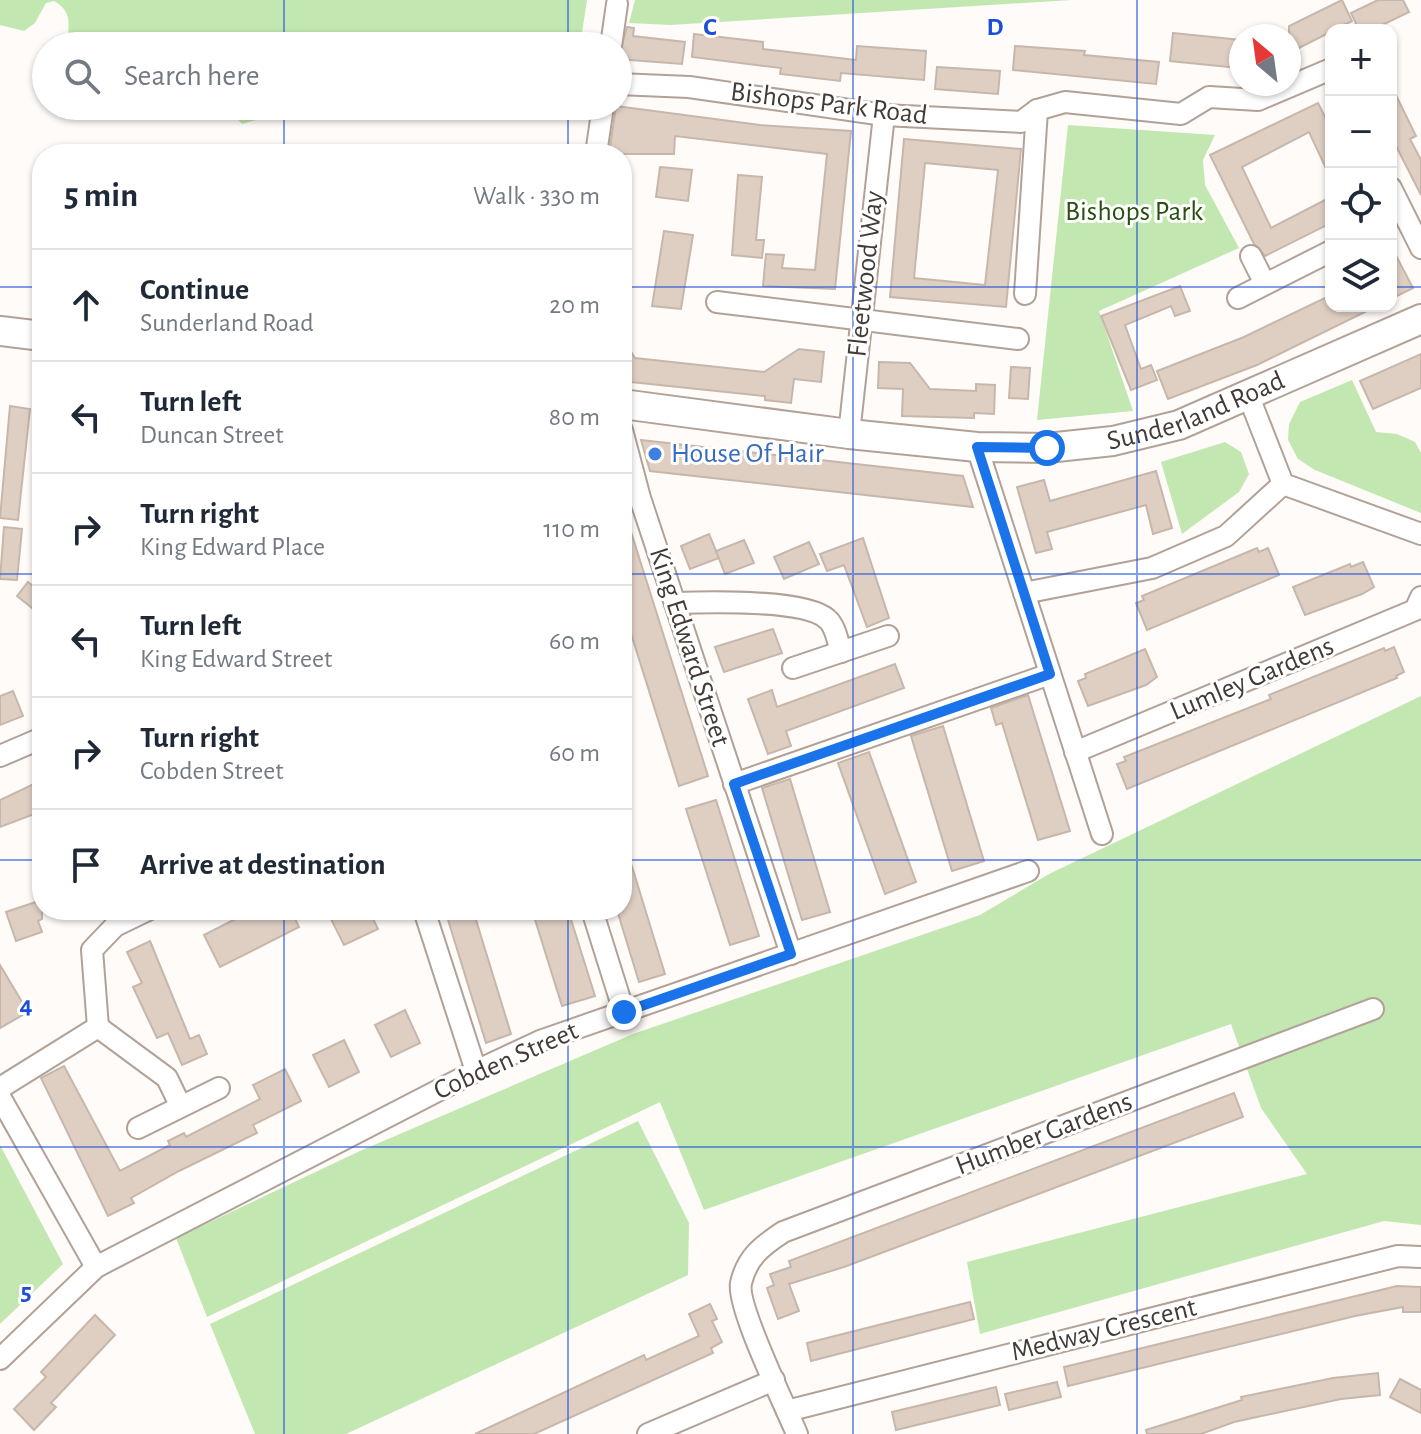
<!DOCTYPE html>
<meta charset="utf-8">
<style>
:root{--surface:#fff;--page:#f2f2f3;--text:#1f2937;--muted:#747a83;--line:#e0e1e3}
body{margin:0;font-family:"Alegreya Sans",sans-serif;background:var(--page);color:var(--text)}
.controls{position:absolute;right:24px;top:24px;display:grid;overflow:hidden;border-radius:16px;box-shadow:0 2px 6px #0004}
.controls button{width:72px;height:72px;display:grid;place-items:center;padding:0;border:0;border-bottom:2px solid var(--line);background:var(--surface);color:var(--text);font:40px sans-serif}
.compass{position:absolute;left:1229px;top:24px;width:72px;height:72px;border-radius:50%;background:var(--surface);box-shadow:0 2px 6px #0004;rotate:331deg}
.stop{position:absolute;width:24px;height:24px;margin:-18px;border:6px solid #1a73e8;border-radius:50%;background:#fff}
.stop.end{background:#1a73e8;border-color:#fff;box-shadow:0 2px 8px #0008}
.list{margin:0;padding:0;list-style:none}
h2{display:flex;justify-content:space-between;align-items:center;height:104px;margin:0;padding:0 32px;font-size:34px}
h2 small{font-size:26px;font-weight:400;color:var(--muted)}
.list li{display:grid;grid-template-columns:52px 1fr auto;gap:24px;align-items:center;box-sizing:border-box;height:112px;padding:0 32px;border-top:2px solid var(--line)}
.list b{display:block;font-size:30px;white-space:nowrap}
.list p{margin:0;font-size:26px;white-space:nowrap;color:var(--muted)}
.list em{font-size:26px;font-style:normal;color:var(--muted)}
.icon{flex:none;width:44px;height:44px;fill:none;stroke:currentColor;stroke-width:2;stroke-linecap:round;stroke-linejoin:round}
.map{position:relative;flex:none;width:1421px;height:1434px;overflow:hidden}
.search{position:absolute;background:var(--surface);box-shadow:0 2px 6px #0004;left:32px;top:32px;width:600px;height:88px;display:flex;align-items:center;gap:20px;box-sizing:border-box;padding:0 28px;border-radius:44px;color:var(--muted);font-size:30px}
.panel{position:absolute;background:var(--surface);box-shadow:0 2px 6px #0004;left:32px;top:144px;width:600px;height:776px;border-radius:32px}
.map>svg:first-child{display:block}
.green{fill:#c3e7b1}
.building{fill:#dfcfc3;stroke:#c7b7ab;stroke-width:2;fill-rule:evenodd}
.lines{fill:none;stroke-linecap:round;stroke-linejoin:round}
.minor-casing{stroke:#b2a197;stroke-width:24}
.secondary-casing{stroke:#b2a197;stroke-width:32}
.minor{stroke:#fff;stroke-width:20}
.secondary{stroke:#fff;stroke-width:28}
.route{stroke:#1a73e8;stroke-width:10}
.grid{fill:none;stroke:#1d4ed8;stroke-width:2;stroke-opacity:0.55}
.shop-dot{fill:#3f7fe0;stroke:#fff;stroke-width:3}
.labels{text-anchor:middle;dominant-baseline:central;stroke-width:6;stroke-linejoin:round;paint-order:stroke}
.street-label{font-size:28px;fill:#423b37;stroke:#fff}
.park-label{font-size:28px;fill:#294f10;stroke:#fff}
.shop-label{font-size:28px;fill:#366cbe;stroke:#fff;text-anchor:start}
.grid-label{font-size:26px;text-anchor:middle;font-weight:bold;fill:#1d4ed8;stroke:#fff;stroke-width:6;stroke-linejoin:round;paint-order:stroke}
</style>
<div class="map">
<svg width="1421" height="1434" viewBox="0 0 1421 1434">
<rect width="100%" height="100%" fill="#fefbf8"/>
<g class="green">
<path d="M0 0H587L580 46H185L91 32 68 34C70 18 68 9 54 1L46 3 35 23 24 31 0 25Z"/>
<polygon points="635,0 1071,0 670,25 629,23"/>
<polygon points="226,106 306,106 242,124"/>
<polygon points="1068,125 1215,135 1203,160 1205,185 1239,248 1099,311 1133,411 1037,420"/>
<polygon points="1352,380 1376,432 1397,434 1415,442 1421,453 1421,513 1315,470 1298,459 1288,440 1289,424 1300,402"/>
<polygon points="1225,442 1241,452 1249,474 1239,492 1182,534 1161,462"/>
<polygon points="1421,696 1421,1225 1384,1221 980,1334 967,1262 1307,1174 1261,1108 1231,1024 704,1210 660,1102 207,1317 176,1238 360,1151 633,1034 980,915 1049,874"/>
<polygon points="638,1121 689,1223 688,1275 346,1434 255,1434 210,1324"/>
<polygon points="0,1145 63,1264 0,1324"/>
</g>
<g class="building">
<polygon points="1342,0 1352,21 1289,53 1289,26"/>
<polygon points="1378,0 1403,0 1409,12 1372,30 1359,30 1351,13"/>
<polygon points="627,27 634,28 633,36 685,42 682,64 618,59"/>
<polygon points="1173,33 1241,40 1238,68 1170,61"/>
<polygon points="694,34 763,42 763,49 856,60 857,46 926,51 924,80 841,73 840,81 780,74 781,68 692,57"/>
<polygon points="1015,46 1085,51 1084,55 1159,62 1156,84 1013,70"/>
<polygon points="937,67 1000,71 998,94 935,89"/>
<polygon points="1391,85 1416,136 1410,139 1421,160 1421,195 1396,146 1391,148"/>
<polygon points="1318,103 1331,129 1331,179 1309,132 1242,167 1271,228 1331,197 1331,223 1265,256 1254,244 1210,155"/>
<polygon points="616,106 760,125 851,131 835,289 763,286 766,254 784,255 782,268 815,270 827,154 675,136 674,154 609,154"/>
<path d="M904 139 1021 149 1006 307 890 297ZM925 163 998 170 985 285 914 278Z"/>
<polygon points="660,167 692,170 688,201 656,197"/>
<polygon points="738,175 762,177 756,240 764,240 762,258 732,255"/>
<polygon points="664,231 693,235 681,309 652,306"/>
<polygon points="1391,246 1413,288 1391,299"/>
<polygon points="1180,286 1190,311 1175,316 1171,306 1125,325 1141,369 1151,365 1157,380 1131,390 1101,316"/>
<polygon points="1331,295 1331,306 1377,306 1257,365 1168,399 1157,371 1244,337"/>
<polygon points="622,338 635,358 764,372 799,349 824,352 821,382 794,379 791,403 765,400 765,396 622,381"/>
<polygon points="1421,354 1421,388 1373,409 1360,381"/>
<polygon points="879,362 910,363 930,389 976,391 976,384 995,385 994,414 974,413 974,418 902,416 903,389 878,388"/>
<polygon points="1011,367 1030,368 1028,399 1009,398"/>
<polygon points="10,406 30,409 18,520 0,518"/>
<polygon points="641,440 963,476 973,507 650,471"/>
<polygon points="1156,471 1172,528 1153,534 1146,505 1047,532 1052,549 1036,553 1017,487 1044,480 1050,501"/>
<polygon points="626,516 708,776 679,786 622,605 622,517"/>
<polygon points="4,527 22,529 17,580 0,579"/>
<polygon points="709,534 719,558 690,569 681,546"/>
<polygon points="863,538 889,618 867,627 844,565 827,571 820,554"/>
<polygon points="744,540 754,563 725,574 716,551"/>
<polygon points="809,542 819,564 784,579 774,557"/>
<polygon points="1257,548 1259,552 1268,548 1279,575 1147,630 1136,603 1144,600 1142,596"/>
<polygon points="1363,562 1374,587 1362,594 1305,615 1293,587 1350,564 1351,567"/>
<polygon points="28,582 42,593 42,616 17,596"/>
<polygon points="773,629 782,653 724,672 715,647"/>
<polygon points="1394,647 1404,672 1396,676 1397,678 1127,789 1117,764 1126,761 1124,757 1271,699 1269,695 1384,648 1385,651"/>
<polygon points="1145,649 1157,677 1146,685 1088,706 1078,681 1086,678 1085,674"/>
<polygon points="895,664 904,688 786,731 791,746 768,754 748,699 772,690 777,707"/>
<polygon points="13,691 23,716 0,725 0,696"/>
<polygon points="1028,695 1070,831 1038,840 1002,723 996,725 991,708"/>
<polygon points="943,726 984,861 952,871 911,736"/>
<polygon points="869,752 916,882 885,894 838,763"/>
<polygon points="790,779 830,912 802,920 762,788"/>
<polygon points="42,780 42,811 0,827 0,800"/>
<polygon points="716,800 759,936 730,945 686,809"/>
<polygon points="626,847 665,974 639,982 617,910 622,910 622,848"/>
<polygon points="42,900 42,919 38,921 42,932 16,941 6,912"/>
<polygon points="253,910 291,910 299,927 220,967 204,935"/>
<polygon points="338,910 369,910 378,929 344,945 329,915"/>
<polygon points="445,910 473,910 511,1034 486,1043"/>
<polygon points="532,910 568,910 595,996 562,1006"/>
<polygon points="150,941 190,1039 199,1035 207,1054 182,1065 168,1033 157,1038 133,987 142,983 127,952"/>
<polygon points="0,965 28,1012 0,1028"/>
<polygon points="405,1010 420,1043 391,1057 375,1025"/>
<polygon points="344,1040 359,1072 329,1087 313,1055"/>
<polygon points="64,1066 120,1171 170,1145 168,1141 184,1133 186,1137 260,1099 253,1085 285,1069 301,1101 253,1125 257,1133 179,1171 131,1198 134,1203 108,1216 41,1078"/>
<polygon points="1234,1093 1243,1117 844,1267 789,1284 799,1311 778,1319 767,1288 774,1285 770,1274 791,1267 789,1261"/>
<polygon points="1397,1286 1421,1287 1421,1312 1403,1312 1403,1307 1355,1316 1068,1386 1064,1367"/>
<polygon points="970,1302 974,1319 811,1361 807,1343"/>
<polygon points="710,1304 717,1319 712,1321 722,1342 711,1348 713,1353 534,1434 475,1434 644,1355 646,1360 699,1336 689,1314"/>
<polygon points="95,1315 115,1335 51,1403 56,1407 34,1430 14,1409 46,1377 41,1372"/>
<polygon points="1378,1373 1380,1395 1341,1399 1234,1422 1201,1434 1147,1434 1146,1430 1242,1400 1241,1397 1333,1378"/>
<polygon points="1400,1379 1421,1390 1421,1413 1390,1397"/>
<polygon points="1057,1382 1061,1397 1009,1410 1005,1394"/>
<polygon points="996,1387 1000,1405 896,1430 892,1412"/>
</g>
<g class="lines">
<g class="minor-casing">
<g id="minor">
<polyline points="611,46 617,4"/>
<polyline points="618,84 689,87 884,115 1021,122 1037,110 1065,102 1181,114 1209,97 1258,100 1331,69"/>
<polyline points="596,154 603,106"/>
<polyline points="1391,188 1421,248"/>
<polyline points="1251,256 1265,284"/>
<polyline points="1025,294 1037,110"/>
<polyline points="1238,298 1331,251"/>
<polyline points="717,302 1018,339"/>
<polyline points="1249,397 1283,484 1421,534"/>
<polyline points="622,430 640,498 791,954"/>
<polyline points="849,434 884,115"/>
<polyline points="977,447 1102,834"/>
<polyline points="1024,593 1152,568 1226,536 1283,484"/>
<path d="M675 603C706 602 805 599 827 619 835 625 838 642 841 652"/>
<polyline points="793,668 888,636"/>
<polyline points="1075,752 1415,610 1421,597"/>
<polyline points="0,756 42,738"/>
<polyline points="734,784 1050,674"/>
<polyline points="424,910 476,1071"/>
<polyline points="592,910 624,1012"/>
<polyline points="98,1027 92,950 115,926 148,910"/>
<polyline points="0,1088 98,1027 167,1078 180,1105"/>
<polyline points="0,1097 96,1267"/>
<polyline points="138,1128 219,1088"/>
<polyline points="0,1359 96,1267 476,1071 540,1041 1028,871"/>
<polyline points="787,1411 1398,1256 1421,1257"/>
<polyline points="648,1434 774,1380"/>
<path d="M797 1434C786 1407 736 1306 741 1283 747 1257 762 1246 783 1232L1373 1009"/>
</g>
</g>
<g class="secondary-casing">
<g id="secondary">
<polyline points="0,331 42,336"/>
<path id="s1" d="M622 404 849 434 977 447 1047 448 1113 441 1179 425 1421 319"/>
</g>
</g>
<use href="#minor" class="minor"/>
<use href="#secondary" class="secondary"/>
</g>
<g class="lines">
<polyline class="route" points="624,1012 791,954 734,784 1050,674 977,447 1047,448"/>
</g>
<path class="grid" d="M284 0V46M568 0V46M853 0V1434M1137 0V1434M284 106V154M568 106V154M0 287H42M622 287H1331M1391 287H1421M0 574H42M622 574H1421M0 860H42M622 860H1421M284 910V1434M568 910V1434M0 1147H1421"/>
<circle class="shop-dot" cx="655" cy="454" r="8"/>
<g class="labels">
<g class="street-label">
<text transform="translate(829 104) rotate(7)">Bishops Park Road</text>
<text transform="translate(866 274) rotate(-84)">Fleetwood Way</text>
<text stroke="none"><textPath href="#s1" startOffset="582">Sunderland Road</textPath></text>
<text transform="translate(689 647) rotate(72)">King Edward Street</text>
<text transform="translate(1252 679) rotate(-23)">Lumley Gardens</text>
<text transform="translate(506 1061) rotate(-24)">Cobden Street</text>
<text transform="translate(1044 1134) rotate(-21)">Humber Gardens</text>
<text transform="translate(1104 1330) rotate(-14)">Medway Crescent</text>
</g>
<g class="park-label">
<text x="1134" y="212">Bishops Park</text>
</g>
<g class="shop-label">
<text x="671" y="454">House Of Hair</text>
</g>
</g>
<g class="grid-label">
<text x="710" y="35">C</text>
<text x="995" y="35">D</text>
<text x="26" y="1013">4</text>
<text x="26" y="1300">5</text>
</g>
</svg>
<div class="controls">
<button>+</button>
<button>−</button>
<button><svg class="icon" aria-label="locate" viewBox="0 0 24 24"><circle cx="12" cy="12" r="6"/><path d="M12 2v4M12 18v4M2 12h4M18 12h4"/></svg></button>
<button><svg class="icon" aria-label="layers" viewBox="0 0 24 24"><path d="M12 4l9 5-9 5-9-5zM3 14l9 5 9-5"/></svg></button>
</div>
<svg class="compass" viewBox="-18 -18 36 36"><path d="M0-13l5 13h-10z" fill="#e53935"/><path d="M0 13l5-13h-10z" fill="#747a83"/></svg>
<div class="stop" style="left:1047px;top:448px"></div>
<div class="stop end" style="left:624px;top:1012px"></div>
<div class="search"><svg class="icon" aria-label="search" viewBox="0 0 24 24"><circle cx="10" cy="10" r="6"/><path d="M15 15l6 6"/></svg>Search here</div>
<section class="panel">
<h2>5 min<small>Walk · 330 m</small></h2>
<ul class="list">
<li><svg class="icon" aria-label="ahead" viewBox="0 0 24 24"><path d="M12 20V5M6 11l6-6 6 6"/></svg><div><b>Continue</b><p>Sunderland Road</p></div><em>20 m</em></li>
<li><svg class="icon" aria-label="left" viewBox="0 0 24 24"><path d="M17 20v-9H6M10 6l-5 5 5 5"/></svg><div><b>Turn left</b><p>Duncan Street</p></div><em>80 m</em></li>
<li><svg class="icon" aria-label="right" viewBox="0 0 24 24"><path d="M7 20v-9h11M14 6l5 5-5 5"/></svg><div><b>Turn right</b><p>King Edward Place</p></div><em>110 m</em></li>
<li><svg class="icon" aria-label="left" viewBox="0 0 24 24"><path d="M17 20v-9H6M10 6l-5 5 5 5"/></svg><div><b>Turn left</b><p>King Edward Street</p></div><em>60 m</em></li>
<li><svg class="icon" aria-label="right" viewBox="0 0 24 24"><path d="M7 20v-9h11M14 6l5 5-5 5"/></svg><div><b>Turn right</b><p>Cobden Street</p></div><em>60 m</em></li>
<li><svg class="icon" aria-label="arrive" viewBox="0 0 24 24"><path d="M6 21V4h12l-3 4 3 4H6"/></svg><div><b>Arrive at destination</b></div></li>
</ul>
</section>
</div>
